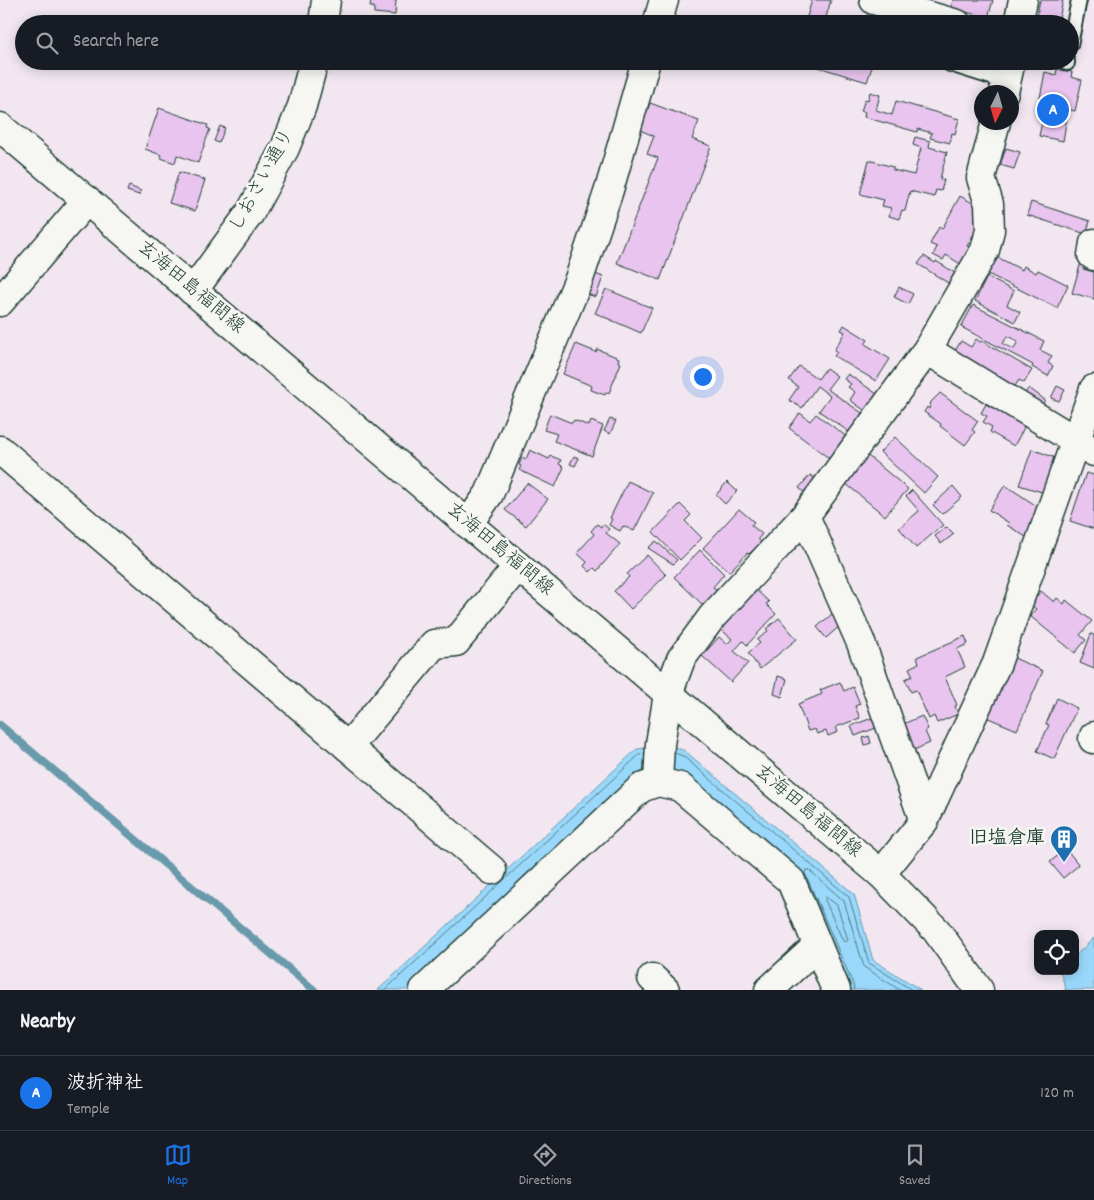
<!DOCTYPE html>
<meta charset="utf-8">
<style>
:root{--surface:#171b24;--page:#242831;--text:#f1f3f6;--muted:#9ea1a6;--line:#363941;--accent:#1a73e8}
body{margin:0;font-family:Dekko,"Klee One",sans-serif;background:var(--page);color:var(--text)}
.controls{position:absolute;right:15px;bottom:15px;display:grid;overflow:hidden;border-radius:10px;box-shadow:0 2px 12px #0003}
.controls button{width:45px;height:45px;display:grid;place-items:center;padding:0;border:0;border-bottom:1px solid var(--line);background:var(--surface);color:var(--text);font:25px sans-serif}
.compass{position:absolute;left:974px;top:85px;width:45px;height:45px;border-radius:50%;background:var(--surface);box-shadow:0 2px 12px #0003;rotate:185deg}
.you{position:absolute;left:702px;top:376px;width:18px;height:18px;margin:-12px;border:4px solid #fff;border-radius:50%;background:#1a73e8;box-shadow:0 0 0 8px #1a73e833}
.badge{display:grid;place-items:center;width:32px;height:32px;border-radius:50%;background:var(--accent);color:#fff;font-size:16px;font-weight:700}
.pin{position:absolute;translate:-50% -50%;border:2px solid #fff;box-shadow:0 1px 5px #0006}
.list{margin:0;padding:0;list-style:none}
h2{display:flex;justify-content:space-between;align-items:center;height:65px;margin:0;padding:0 20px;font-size:21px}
h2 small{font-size:16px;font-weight:400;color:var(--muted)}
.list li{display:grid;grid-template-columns:32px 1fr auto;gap:15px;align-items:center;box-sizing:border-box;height:75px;padding:0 20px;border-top:1px solid var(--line)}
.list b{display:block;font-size:19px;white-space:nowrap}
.list p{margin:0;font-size:16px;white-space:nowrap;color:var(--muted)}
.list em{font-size:16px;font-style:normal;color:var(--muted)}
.icon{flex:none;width:28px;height:28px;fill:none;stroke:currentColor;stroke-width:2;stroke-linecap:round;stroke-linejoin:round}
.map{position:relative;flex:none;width:1094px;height:990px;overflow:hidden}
.search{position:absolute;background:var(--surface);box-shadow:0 2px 12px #0003;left:15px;right:15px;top:15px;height:55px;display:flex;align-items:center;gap:12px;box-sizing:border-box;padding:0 18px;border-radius:28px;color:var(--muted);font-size:19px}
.sheet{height:140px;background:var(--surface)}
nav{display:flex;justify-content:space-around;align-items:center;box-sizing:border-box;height:70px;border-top:1px solid var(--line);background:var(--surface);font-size:14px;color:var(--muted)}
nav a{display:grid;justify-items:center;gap:2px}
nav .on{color:var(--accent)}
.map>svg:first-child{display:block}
.water{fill:#9ad8fb;stroke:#699aab}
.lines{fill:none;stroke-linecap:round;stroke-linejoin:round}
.shore{stroke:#507b84;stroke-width:1}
.stream{stroke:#699aab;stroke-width:8}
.building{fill:#e8c4ef;stroke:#1f3d34;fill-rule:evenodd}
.service-casing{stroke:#1f3d34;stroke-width:18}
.minor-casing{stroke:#1f3d34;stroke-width:31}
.tertiary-casing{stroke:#1f3d34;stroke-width:31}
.secondary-casing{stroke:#1f3d34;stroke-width:31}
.service{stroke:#f6f6f2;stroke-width:14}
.minor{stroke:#f6f6f2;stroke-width:28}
.tertiary{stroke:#f6f6f2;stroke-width:28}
.secondary{stroke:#f6f6f2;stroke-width:28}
.labels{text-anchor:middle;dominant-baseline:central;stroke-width:5;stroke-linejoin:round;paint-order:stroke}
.street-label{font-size:19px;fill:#1f3d34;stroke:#f6f6f2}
.poi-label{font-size:19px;font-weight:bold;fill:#1f3d34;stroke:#f6f6f2;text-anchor:end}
</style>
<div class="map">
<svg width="1094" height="990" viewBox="0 0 1094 990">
<rect width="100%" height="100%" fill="#f2e7f1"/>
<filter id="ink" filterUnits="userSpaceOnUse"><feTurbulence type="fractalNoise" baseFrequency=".02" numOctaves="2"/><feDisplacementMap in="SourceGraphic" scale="10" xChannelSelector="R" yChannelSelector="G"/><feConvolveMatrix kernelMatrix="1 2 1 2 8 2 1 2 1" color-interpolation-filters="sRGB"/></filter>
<g filter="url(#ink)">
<g class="water">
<polygon points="672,746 685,751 854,894 873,960 921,990 844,990 793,874 673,772 411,990 378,990 637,749"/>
<polygon points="1094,938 1094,990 1064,990 1066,989 1060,971 1075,971 1075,956"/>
</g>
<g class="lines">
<g class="shore">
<polyline points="675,753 683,756 849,897 869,963 912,990"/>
<polyline points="519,881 628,780"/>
<polygon points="826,897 837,905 848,940 846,942 843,941 825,900"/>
<polyline points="385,990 639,755 644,754"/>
<polyline points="854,990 853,984 805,873 806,870 809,870 844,901 864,967 900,990"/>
</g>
<polyline class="stream" points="0,725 314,990"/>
</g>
<g class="building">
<polygon points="371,0 396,0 395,15 374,13 374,7 370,7"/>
<polygon points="812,0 831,0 824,24 806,20"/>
<polygon points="953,0 993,0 988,18 951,8"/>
<polygon points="1040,0 1063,0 1058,24 1035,24"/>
<polygon points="869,8 889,14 886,24 864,24"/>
<polygon points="799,61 874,61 867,82"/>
<polygon points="1057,69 1072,72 1071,77 1082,80 1075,111 1066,109 1064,116 1067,117 1063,141 1039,136 1044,113 1047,114 1049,104 1039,103 1045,72 1056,75"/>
<polygon points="870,92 880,95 876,110 892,115 896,101 959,119 955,134 952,133 950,143 930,138 932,133 918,129 917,132 864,117 865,112 861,111 865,99 868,100"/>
<polygon points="650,103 699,121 692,139 711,146 660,280 617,263 658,158 647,154 654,136 640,130"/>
<polygon points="159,108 208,125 207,128 210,129 198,163 177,155 175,163 161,158 161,155 145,149"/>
<polygon points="220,126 225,128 219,143 214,141"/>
<polygon points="915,137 930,141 929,147 947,152 940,179 944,180 941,191 936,190 934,197 910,191 905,211 902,210 899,219 889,216 891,208 882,206 884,200 860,194 869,160 893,167 893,170 914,175 921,148 913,145"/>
<polygon points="1006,148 1020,152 1014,169 1000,165"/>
<polygon points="179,172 205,180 195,211 169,203"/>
<polygon points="129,186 141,191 139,195 127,191"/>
<polygon points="960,196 978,206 974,213 977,214 974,221 979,225 967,246 971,248 962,265 946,255 943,260 933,255 937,247 930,244 939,227 942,229"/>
<polygon points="1031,202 1090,221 1086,234 1027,215"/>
<polygon points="924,256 935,263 936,261 955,273 948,283 918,264"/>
<polygon points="997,257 1022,270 1024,266 1036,273 1038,270 1068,285 1057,308 988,274"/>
<polygon points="1081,262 1085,263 1083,269 1094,272 1094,299 1072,293"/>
<polygon points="593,273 603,277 596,297 586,294"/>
<polygon points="987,277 1014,291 1007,305 1020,312 1015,322 975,301"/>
<polygon points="899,287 913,294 908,304 894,297"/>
<polygon points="606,289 652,308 641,333 595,313"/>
<path d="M973 305 1044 341 1040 350 1052 356 1048 363 1053 366 1048 376 1032 367 1033 365 961 327ZM1007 336 1018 341 1014 349 1003 344Z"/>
<polygon points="844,325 868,340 865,344 890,359 876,381 834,356 837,352 834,350 845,332 841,330"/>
<polygon points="976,339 980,342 982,341 1032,370 1024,383 1019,380 1013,389 953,354 961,341 971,347"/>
<polygon points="576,344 596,352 597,349 619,358 618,362 621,363 609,393 606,392 605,395 591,390 592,386 563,374"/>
<polygon points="799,366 818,379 826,368 837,376 827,389 865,415 852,434 819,411 830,396 817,386 802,408 789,400 798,387 789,380"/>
<polygon points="848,374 880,396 868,413 850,400 855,392 848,387 851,384 844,379"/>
<polygon points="1057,386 1065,390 1059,401 1051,398"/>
<polygon points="1029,388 1045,400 1040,407 1023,395"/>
<polygon points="940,393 978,421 972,430 975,432 965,445 940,426 941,424 924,412 927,407 929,409 931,402"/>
<polygon points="986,404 991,407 993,405 1026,424 1014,446 990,432 992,427 983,422 987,416 981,413"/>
<polygon points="800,413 810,421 816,414 847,437 830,459 789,428"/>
<polygon points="550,414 572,423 574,420 589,426 591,421 603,426 592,456 554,441 557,434 544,430"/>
<polygon points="610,419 616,421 610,434 604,431"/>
<polygon points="895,437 938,477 924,493 880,452"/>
<polygon points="1032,449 1058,459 1045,493 1019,485"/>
<polygon points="530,450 549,459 551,456 561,460 559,464 564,467 555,487 519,470 521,466 519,465 522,457 526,459"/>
<polygon points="574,456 579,458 575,466 570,464"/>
<polygon points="868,456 908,489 885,516 845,483"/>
<polygon points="1086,473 1094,475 1094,529 1070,521"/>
<polygon points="810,475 816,479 805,493 799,488"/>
<polygon points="628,481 653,493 634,531 623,526 620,531 609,525 612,519 610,518"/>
<polygon points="727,482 737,491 725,504 716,495"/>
<polygon points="527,483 548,499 526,526 505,510"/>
<polygon points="1005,485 1043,510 1029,539 1007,525 1009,523 989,510"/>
<polygon points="953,486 962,497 942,514 933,505"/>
<polygon points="912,490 943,525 916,548 899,528 919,511 906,496"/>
<polygon points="680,504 691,515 685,521 702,538 680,560 653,532"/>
<polygon points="739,509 754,522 751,525 762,534 758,539 761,542 749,554 747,553 729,572 703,548"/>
<polygon points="597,524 601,527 603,524 609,529 606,533 620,544 597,571 594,568 590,572 584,566 587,562 577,553 594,534 591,531"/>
<polygon points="947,527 954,534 941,544 935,536"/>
<polygon points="656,541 677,560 673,564 648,548"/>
<polygon points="700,550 724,574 713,587 721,594 707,609 674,577"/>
<polygon points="647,555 666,575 631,609 614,591 629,577 627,574"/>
<polygon points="752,586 769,602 766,604 776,614 747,645 743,641 734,651 748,663 731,682 702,656 719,637 727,644 732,639 716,625"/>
<polygon points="1041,591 1054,602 1057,598 1064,604 1066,600 1092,621 1080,635 1086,640 1075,653 1030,616 1036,609 1030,604"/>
<polygon points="832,614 841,625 826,638 817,627"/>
<polygon points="779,618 797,639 760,669 748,653 760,643 757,640 768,631 766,629"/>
<polygon points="1091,634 1094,635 1094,669 1080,663"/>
<polygon points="965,636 968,644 957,649 965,667 945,677 957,705 955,706 958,714 937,723 934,716 929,719 916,690 911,692 905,679 913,676 909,668 919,663 917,657"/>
<polygon points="1012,657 1043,671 1017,730 986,717"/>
<polygon points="778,676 787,679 782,697 774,694"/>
<polygon points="840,682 844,691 853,687 860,704 855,706 860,718 836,727 838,732 828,736 826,731 817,734 815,729 808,731 798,704 822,694 820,690"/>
<polygon points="1057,698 1077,708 1054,759 1037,751 1049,725 1046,724"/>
<polygon points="922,716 928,729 925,731 930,743 914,750 903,724"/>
<polygon points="872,718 876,728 855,736 851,726"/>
<polygon points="869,736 871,743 865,745 863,738"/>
<polygon points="1066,849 1079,865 1063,878 1050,862"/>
</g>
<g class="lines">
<g class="service-casing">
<g id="service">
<polyline points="1070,45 1079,0"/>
<polyline points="1067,63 1067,61"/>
<polyline points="950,64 1007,82"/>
</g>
</g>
<g class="minor-casing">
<g id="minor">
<polyline points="874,0 957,24"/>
<polyline points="657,24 664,0"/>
<polyline points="1018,24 1023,0"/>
<polyline points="1004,92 1011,61"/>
<polyline points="1094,243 1092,255 1094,256"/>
<polyline points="0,302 87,200"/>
<polyline points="927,350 1094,452"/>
<polyline points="0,450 492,870"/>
<polyline points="805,516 861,643 924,821"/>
<polyline points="468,524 489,494 579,279 609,190 646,61"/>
<polyline points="1093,739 1094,736"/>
<polyline points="348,747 434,644 456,642 518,566"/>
<polyline points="658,782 660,744 668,694 681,659 712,617 805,516 927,350 985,250 990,230 989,204 981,178 996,122"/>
<polyline points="881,874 924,821 997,663 1094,389"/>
<polyline points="652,978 665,990"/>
<polyline points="424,990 641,788 658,782 680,787 791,881 836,990"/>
<polyline points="769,990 817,946"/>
</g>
</g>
<g class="tertiary-casing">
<g id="tertiary">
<polyline points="323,24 326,0"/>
<polyline points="193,291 250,213 285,148 302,106 314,61"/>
</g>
</g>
<g class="secondary-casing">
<polyline id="secondary" points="0,127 881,874 936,930 979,990"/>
</g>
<use href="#service" class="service"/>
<use href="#minor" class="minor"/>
<use href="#tertiary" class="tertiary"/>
<use href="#secondary" class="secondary"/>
</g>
</g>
<defs>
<g id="building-pin" transform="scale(1.4375)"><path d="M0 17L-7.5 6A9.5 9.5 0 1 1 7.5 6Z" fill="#1f6fb2" stroke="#f6f6f2"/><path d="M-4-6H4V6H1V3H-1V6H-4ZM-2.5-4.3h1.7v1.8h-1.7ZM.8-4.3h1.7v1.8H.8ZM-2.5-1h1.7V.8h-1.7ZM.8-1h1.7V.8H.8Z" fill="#fff"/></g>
</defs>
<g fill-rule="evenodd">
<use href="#building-pin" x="1064" y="839"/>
</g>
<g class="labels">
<g class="street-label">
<text transform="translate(263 181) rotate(-61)">しおさい通り</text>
<text transform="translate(190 288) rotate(40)">玄海田島福間線</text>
<text transform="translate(499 550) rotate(40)">玄海田島福間線</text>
<text transform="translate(807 812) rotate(40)">玄海田島福間線</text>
</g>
<g class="poi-label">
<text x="1045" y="839">旧塩倉庫</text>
</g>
</g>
</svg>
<div class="controls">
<button><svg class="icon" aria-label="locate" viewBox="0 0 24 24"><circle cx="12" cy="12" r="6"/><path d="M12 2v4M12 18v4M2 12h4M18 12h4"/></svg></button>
</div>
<svg class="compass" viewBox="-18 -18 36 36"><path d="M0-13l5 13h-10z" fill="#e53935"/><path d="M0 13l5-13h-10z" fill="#9ea1a6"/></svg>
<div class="you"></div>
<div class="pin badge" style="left:1053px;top:110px">A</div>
<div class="search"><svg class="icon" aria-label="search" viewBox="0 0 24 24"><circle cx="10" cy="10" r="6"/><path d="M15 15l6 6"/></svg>Search here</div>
</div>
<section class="sheet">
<h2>Nearby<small></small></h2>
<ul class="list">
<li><span class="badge">A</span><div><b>波折神社</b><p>Temple</p></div><em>120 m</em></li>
</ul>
</section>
<nav>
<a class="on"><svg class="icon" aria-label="map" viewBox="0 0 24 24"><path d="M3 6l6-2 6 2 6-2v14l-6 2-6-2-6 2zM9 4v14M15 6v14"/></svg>Map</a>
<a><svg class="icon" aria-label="directions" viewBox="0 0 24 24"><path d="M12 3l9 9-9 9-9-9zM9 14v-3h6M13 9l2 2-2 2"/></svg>Directions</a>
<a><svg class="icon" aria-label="saved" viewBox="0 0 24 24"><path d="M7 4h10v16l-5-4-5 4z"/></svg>Saved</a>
</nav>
